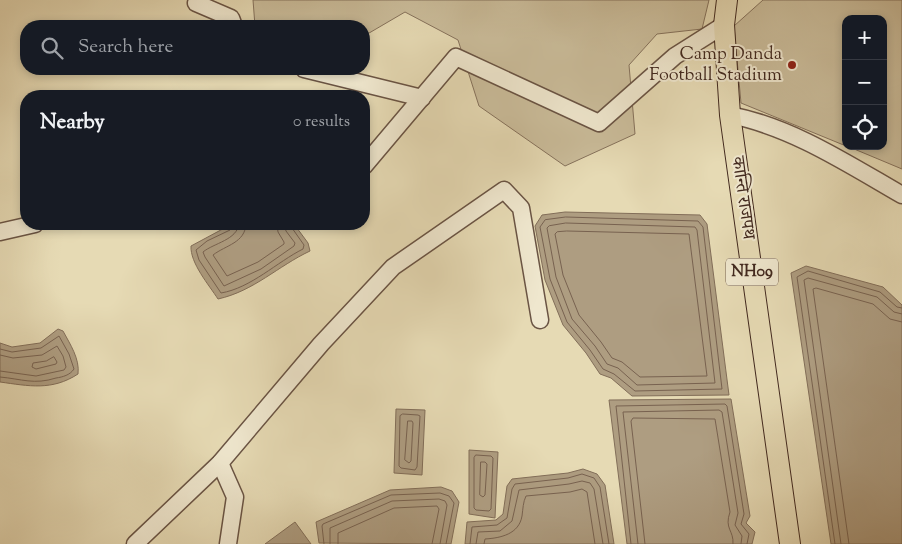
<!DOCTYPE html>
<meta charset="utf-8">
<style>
:root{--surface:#171b24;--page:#20242c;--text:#f1f3f6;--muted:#9ea1a6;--line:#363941}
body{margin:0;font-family:"Sorts Mill Goudy","Noto Serif Devanagari",serif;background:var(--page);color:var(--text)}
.controls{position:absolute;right:15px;top:15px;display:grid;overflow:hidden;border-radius:10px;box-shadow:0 2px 8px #0003}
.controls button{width:45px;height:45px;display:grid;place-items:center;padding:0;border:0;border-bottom:1px solid var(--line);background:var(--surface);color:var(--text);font:25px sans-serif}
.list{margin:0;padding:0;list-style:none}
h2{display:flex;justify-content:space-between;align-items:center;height:65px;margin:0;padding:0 20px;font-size:21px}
h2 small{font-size:16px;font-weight:400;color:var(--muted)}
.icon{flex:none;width:28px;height:28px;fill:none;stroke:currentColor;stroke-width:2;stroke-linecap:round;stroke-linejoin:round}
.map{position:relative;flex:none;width:902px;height:544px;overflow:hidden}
.search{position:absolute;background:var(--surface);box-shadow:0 2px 8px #0003;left:20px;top:20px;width:350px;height:55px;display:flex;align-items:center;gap:12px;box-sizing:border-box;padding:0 18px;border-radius:20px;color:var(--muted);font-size:19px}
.panel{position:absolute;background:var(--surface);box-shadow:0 2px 8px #0003;left:20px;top:90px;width:350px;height:140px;border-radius:20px}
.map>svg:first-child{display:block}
.green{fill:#cabc9a;stroke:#86725c}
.water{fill:#ae9d81;stroke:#826e59}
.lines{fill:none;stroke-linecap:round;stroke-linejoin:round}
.shore{stroke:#786250;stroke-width:1}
.minor-casing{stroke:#6a5444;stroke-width:19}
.major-casing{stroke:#41281e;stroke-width:22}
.minor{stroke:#efe7ce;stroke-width:16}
.major{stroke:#e6dab4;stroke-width:20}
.poi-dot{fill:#8f2418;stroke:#efe7ce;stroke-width:2}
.labels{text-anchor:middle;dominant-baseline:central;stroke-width:4;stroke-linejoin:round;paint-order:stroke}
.shield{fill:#efe7ce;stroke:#756153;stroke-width:1}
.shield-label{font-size:16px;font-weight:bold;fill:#41281e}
.poi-label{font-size:18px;fill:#41281e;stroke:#efe7ce;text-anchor:end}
.street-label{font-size:18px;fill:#41281e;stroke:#efe7ce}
</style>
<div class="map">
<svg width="902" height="544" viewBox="0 0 902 544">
<rect width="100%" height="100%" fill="#e6dab4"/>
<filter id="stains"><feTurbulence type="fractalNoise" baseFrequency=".004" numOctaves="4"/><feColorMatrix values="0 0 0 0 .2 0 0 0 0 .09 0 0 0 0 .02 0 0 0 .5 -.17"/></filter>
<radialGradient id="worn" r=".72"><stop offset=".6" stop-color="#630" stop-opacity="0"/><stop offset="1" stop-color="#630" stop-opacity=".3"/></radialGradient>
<g class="green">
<polygon points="253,0 709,0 702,29 657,34 629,65 635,134 565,166 479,106 458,40 405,12 364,36 364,26 255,26"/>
<polygon points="763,0 902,0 902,169 847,146 883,146 883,19 846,19 846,146 741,103 734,26"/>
</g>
<g class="water">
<polygon points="565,212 700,215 707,224 729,395 632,396 611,378 600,374 586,353 563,325 545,280 535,226 542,215"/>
<path d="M232 224H294L308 243 310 251C278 266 254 291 218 299 209 285 190 263 191 246Z"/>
<polygon points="806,266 883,287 902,305 902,544 831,544 791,273"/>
<path d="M58 329 63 331C70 344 80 359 78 374 52 391 29 386 0 382V343L12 347 40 343Z"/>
<polygon points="731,399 750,516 746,523 755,532 752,544 627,544 609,400"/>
<polygon points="396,409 425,410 422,475 394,473"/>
<polygon points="469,450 498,452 495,518 469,514"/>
<polygon points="583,469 597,474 605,485 614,544 465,544 467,522 496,520 503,514 507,486 512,479 568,473"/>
<polygon points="441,487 452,491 459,502 451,544 319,543 316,522 390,490"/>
<polygon points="295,522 311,544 265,544"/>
</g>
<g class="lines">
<g class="shore">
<polygon points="566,217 698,221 703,227 722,389 635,391 614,374 603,369 590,350 567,322 550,279 540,227 545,220"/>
<polygon points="566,223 695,227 697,230 715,383 637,385 618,368 607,364 595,346 572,319 556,277 547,228 549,226"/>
<path d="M232 224 230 230 207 241 196 250 199 260 221 293C251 288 277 262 303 249L304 245 292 228 291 224"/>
<path d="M239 224C237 240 214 243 203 252L205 257 224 286 261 269 294 246 295 243 286 231 284 224"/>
<path d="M246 224C245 243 226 245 213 255L227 276 258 262 284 244V242L278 232 277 224"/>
<polygon points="567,231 689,234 707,376 640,377 622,362 612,358 601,342 579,315 563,275 555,234 557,232"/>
<path d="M0 349 12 352 41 348 59 336 69 354 74 369C70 375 63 377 56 378 34 385 22 379 0 377"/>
<polyline points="0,355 13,358 42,355 57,346 63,356 66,367 64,370 36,376 0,371"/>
<polygon points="54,357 57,362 56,364 36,369 32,367 33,363 46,361"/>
<polygon points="403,414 418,415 420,416 417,467 415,470 401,468 399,466 400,416"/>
<polygon points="408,421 412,421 413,423 411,461 409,463 405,460"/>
<polygon points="476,455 491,456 493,458 491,509 489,511 476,510 474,508 474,458"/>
<polygon points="481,462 485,462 487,464 485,495 483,497 480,495"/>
<polyline points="324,544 322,526 323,524 391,495 440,493 449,496 454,503 446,544"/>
<polyline points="330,544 330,528 392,501 439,499 445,501 447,505 440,544"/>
<polyline points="338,544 338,533 394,508 437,506 439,509 432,544"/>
<polyline points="470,544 472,527 497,525 507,518 512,489 515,484 568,478 582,474 594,478 600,487 609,544"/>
<polyline points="476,544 478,532 500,531 512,521 519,490 569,484 582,481 590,483 594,489 603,544"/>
<path d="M484 544 485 539C501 538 519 534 522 516 523 509 523 502 526 496L570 492 582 489 587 492 595 544"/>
<polyline points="631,544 616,406 725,404 727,406 744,514 741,524 749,534 747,544"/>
<polyline points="638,544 623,412 719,410 722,412 738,513 735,525 742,536 741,544"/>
<path d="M645 544 631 421 633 418 715 419 730 512C724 529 734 530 733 544"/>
<polyline points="835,544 797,277 808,271 880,292 897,307 902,308"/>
<polyline points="841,544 804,280 808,278 877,297 894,312 902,314"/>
<polyline points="849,544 813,289 816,288 873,304 890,319 902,322"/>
</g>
<g class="minor-casing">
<g id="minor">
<polyline points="196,3 231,18 234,26"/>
<polyline points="304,69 422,98"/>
<path d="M730 115C792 127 848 164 902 195"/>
<polyline points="364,166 456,57 599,123 675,56 724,25"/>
<polyline points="0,232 35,224"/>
<polyline points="220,463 235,497 228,544"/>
<polyline points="135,544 220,463 321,344 393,267 504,190 521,208 540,320"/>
</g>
</g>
<g class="major-casing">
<polyline id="major" points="727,0 724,25 730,115 790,544"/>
</g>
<use href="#minor" class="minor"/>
<use href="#major" class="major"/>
</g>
<circle class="poi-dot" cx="792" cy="65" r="5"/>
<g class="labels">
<rect class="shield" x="726" y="258.5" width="52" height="27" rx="4"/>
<g class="shield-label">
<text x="752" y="272">NH09</text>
</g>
<g class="poi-label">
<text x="782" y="55">Camp Danda<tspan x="782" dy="21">Football Stadium</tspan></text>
</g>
<g class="street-label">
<text transform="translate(742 198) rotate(82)">कान्ति राजपथ</text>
</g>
</g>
<rect width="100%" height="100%" filter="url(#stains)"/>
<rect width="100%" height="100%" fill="url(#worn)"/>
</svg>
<div class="controls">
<button>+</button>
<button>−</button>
<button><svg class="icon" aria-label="locate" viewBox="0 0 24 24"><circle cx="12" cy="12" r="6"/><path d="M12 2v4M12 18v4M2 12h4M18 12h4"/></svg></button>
</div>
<div class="search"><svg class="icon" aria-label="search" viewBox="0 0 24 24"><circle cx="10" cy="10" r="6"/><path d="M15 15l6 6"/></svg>Search here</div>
<section class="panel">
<h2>Nearby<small>0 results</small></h2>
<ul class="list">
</ul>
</section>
</div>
